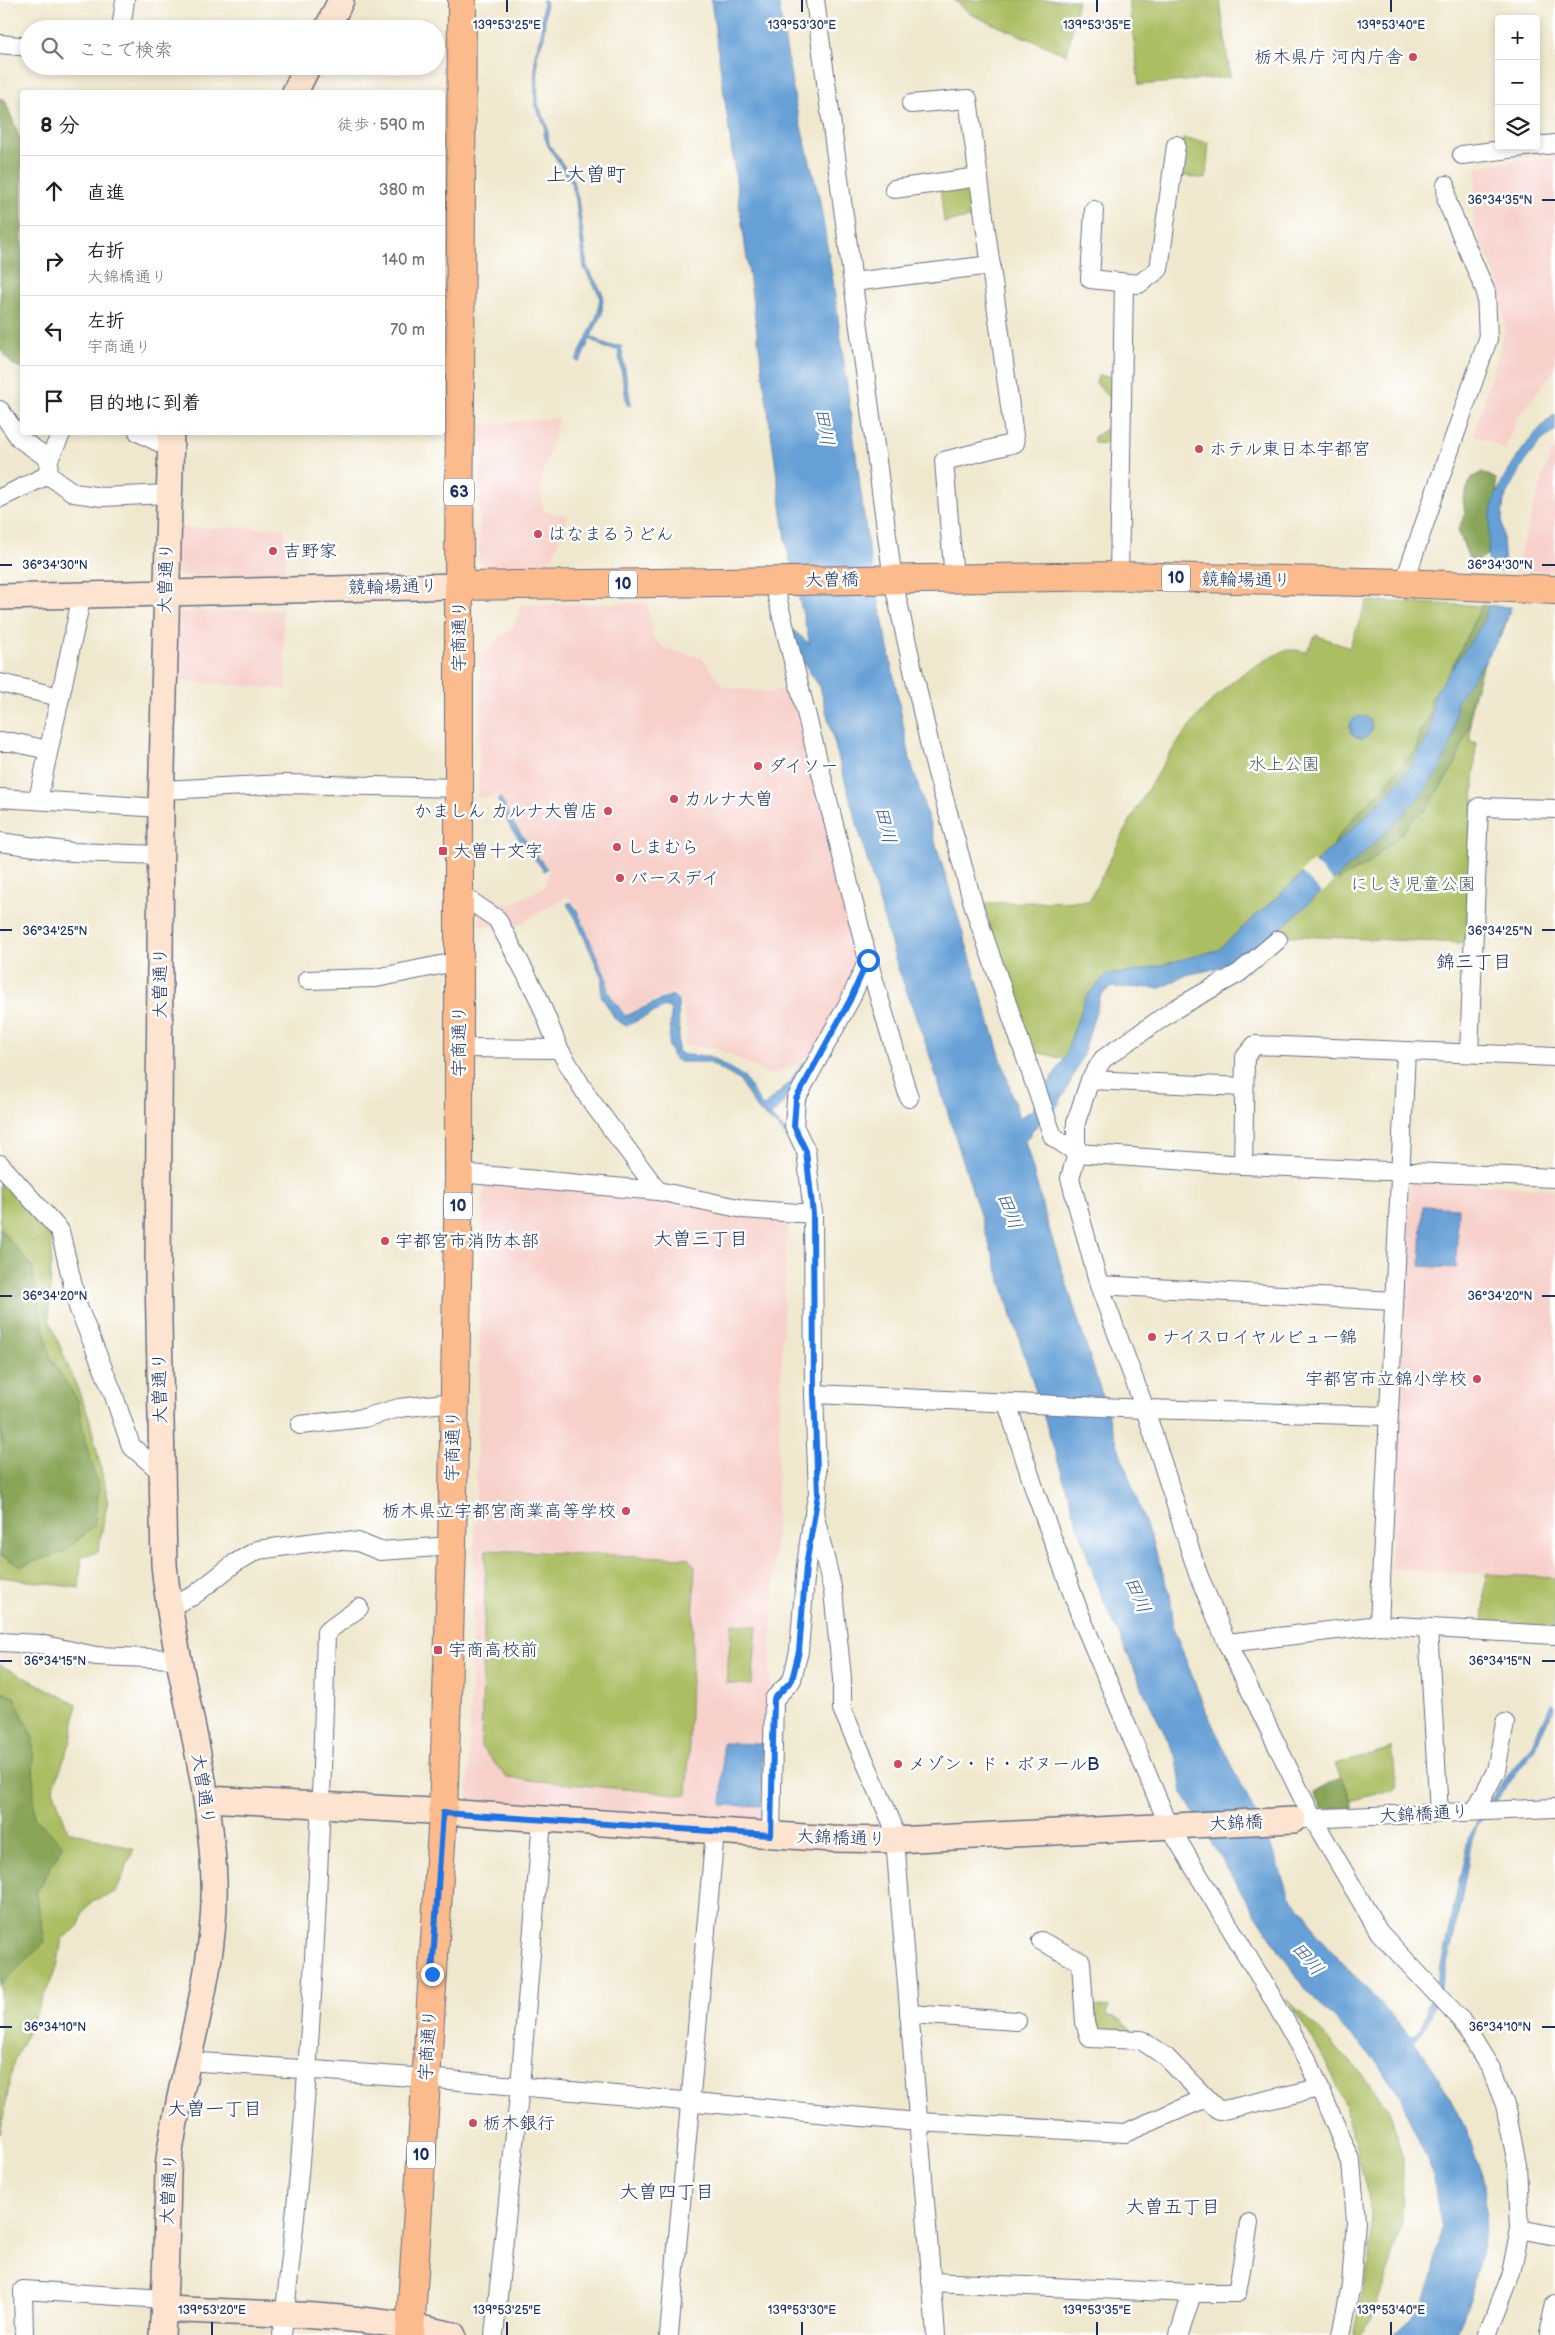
<!DOCTYPE html>
<html lang="ja">
<meta charset="utf-8">
<style>
:root{--surface:#fff;--page:#f2f2f2;--text:#202124;--muted:#757577;--line:#e0e0e0}
body{margin:0;font-family:"Balsamiq Sans","Klee One",sans-serif;background:var(--page);color:var(--text)}
.controls{position:absolute;right:15px;top:15px;display:grid;overflow:hidden;border-radius:5px;box-shadow:0 2px 8px #0003}
.controls button{width:45px;height:45px;display:grid;place-items:center;padding:0;border:0;border-bottom:1px solid var(--line);background:var(--surface);color:var(--text);font:25px sans-serif}
.stop{position:absolute;width:15px;height:15px;margin:-11px;border:4px solid #1a73e8;border-radius:50%;background:#fff}
.stop.end{background:#1a73e8;border-color:#fff;box-shadow:0 1px 5px #0008}
.list{margin:0;padding:0;list-style:none}
h2{display:flex;justify-content:space-between;align-items:center;height:65px;margin:0;padding:0 20px;font-size:21px}
h2 small{font-size:16px;font-weight:400;color:var(--muted)}
.list li{display:grid;grid-template-columns:32px 1fr auto;gap:15px;align-items:center;box-sizing:border-box;height:70px;padding:0 20px;border-top:1px solid var(--line)}
.list b{display:block;font-size:19px;white-space:nowrap}
.list p{margin:0;font-size:16px;white-space:nowrap;color:var(--muted)}
.list em{font-size:16px;font-style:normal;color:var(--muted)}
.icon{flex:none;width:28px;height:28px;fill:none;stroke:currentColor;stroke-width:2;stroke-linecap:round;stroke-linejoin:round}
.map{position:relative;flex:none;width:1555px;height:2335px;overflow:hidden}
.search{position:absolute;background:var(--surface);box-shadow:0 2px 8px #0003;left:20px;top:20px;width:425px;height:55px;display:flex;align-items:center;gap:12px;box-sizing:border-box;padding:0 18px;border-radius:28px;color:var(--muted);font-size:19px}
.panel{position:absolute;background:var(--surface);box-shadow:0 2px 8px #0003;left:20px;top:90px;width:425px;height:345px;border-radius:5px}
.map>svg:first-child{display:block}
.built{fill:#f7d0ca}
.green{fill:#abbe62;stroke:#637660}
.forest{fill:#88a558;stroke:#526a5b}
.water{fill:#66a0d6;stroke:#40689a}
.pier{fill:#f0e8ce}
.lines{fill:none;stroke-linecap:round;stroke-linejoin:round}
.street-casing{stroke:#667085;stroke-width:20}
.secondary-casing{stroke:#667085;stroke-width:28}
.primary-casing{stroke:#667085;stroke-width:30}
.street{stroke:#fff;stroke-width:18}
.secondary{stroke:#fde4d1;stroke-width:25}
.primary{stroke:#fbbb8c;stroke-width:28}
.route{stroke:#1a73e8;stroke-width:6}
.ticks{fill:none;stroke:#1b2f5e;stroke-width:2}
.poi-dot{fill:#d1495b;stroke:#fff;stroke-width:2}
.labels{text-anchor:middle;dominant-baseline:central;stroke-width:5;stroke-linejoin:round;paint-order:stroke}
.shield{fill:#fff;stroke:#5f6d8e;stroke-width:1}
.shield-label{font-size:16px;font-weight:bold;fill:#1b2f5e}
.poi-label{font-size:18px;fill:#1b2f5e;stroke:#fff;text-anchor:start}
.street-label{font-size:18px;fill:#1b2f5e;stroke:#fff}
.park-label{font-size:18px;fill:#4d615f;stroke:#fff}
.water-label{font-size:19px;font-style:italic;fill:#395c8e;stroke:#fff}
.neighbourhood-label{font-size:19px;fill:#1b2f5e;stroke:#fff}
.quarter-label{font-size:20px;fill:#1b2f5e;stroke:#fff}
.ticks-label{font-size:12px;text-anchor:middle;fill:#1b2f5e;stroke:#fff;stroke-width:5;stroke-linejoin:round;paint-order:stroke}
</style>
<div class="map">
<svg width="1555" height="2335" viewBox="0 0 1555 2335">
<rect width="100%" height="100%" fill="#fff"/>
<filter id="ink" filterUnits="userSpaceOnUse"><feTurbulence type="fractalNoise" baseFrequency=".02" numOctaves="2"/><feDisplacementMap in="SourceGraphic" scale="10" xChannelSelector="R" yChannelSelector="G"/><feConvolveMatrix kernelMatrix="1 2 1 2 8 2 1 2 1" color-interpolation-filters="sRGB"/></filter>
<filter id="wash" filterUnits="userSpaceOnUse"><feTurbulence type="fractalNoise" baseFrequency=".0096" numOctaves="4" result="noise"/><feDisplacementMap in="SourceGraphic" scale="20" xChannelSelector="R" yChannelSelector="G"/><feGaussianBlur stdDeviation="1.12" result="paint"/><feColorMatrix in="noise" values="0 0 0 0 0 0 0 0 0 0 0 0 0 0 0 0 0 1.4 0 .05"/><feComposite in="paint" operator="in"/></filter>
<g filter="url(#wash)">
<rect width="100%" height="100%" fill="#f0e8ce"/>
<g class="built">
<polygon points="1555,157 1555,369 1516,420 1505,450 1474,434 1505,330 1500,285 1473,226 1477,166"/>
<polygon points="559,418 542,476 541,493 543,511 567,515 561,537 547,567 491,568 483,565 479,559 480,424"/>
<polygon points="1551,451 1555,453 1555,572 1515,570"/>
<polygon points="177,528 285,528 285,575 177,576"/>
<polygon points="647,603 654,638 664,648 702,658 724,687 768,692 791,688 862,960 815,1054 772,1076 714,1047 684,1046 687,1030 680,999 673,992 626,1014 614,1001 578,908 568,896 513,928 480,926 478,897 511,904 544,887 549,870 514,822 500,795 478,798 481,656 514,625 521,605"/>
<polygon points="282,609 287,689 174,681 176,612"/>
<polygon points="484,1181 652,1196 787,1220 765,1822 468,1802"/>
<polygon points="1410,1181 1555,1189 1555,1578 1390,1569"/>
</g>
<g class="green">
<polygon points="954,0 1078,0 1067,55 972,15"/>
<polygon points="1129,0 1220,0 1230,77 1139,85"/>
<polygon points="1183,139 1209,142 1206,179 1179,175"/>
<polygon points="969,184 973,187 977,217 944,222 940,187"/>
<polygon points="1098,376 1112,376 1110,444 1094,443 1094,437 1109,427 1110,399 1096,383"/>
<path d="M1367 601 1489 606 1481 626 1435 693 1430 735 1359 823 1218 950 1139 971 1106 975 1085 998 1064 1059 1028 1050 992 938 985 903 1089 901C1129 823 1183 702 1264 661 1282 652 1286 647 1306 652L1316 635 1349 648Z"/>
<polygon points="1472,678 1470,741 1476,742 1467,937 1461,943 1273,935 1343,870"/>
<polygon points="0,1179 52,1237 49,1319 89,1417 108,1499 98,1552 82,1556 79,1588 0,1577"/>
<polygon points="486,1550 688,1558 695,1567 687,1795 507,1778 481,1747"/>
<polygon points="1486,1574 1555,1578 1555,1631 1483,1627"/>
<polygon points="732,1624 757,1626 752,1685 726,1683"/>
<polygon points="0,1665 77,1704 71,1741 53,1789 68,1831 134,1849 116,1892 92,1901 83,1912 79,1926 62,1939 57,1968 14,2061 0,2134"/>
<polygon points="1392,1748 1397,1788 1351,1801 1335,1764"/>
<polygon points="1287,1998 1356,2067 1390,2112 1403,2159 1402,2221 1390,2266 1372,2318 1359,2335 1353,2335 1370,2258 1371,2208 1346,2107 1321,2053"/>
<polygon points="1089,2005 1109,2007 1107,2016 1122,2020 1133,2033 1093,2030"/>
</g>
<g class="forest">
<polygon points="0,98 5,100 22,144 22,368 12,364 0,349"/>
<polygon points="1483,472 1496,479 1497,497 1488,554 1478,561 1469,559 1458,530 1465,514 1463,499 1471,478"/>
<polygon points="1482,605 1507,607 1509,613 1502,635 1490,650 1480,674 1471,706 1470,724 1455,765 1426,809 1410,822 1398,838 1381,851 1369,864 1338,880 1329,861 1335,841 1357,813 1383,789 1399,767 1417,749 1420,730 1427,721 1430,712 1431,697 1443,686"/>
<polygon points="0,1228 32,1267 40,1313 51,1359 78,1401 86,1445 99,1489 94,1526 64,1552 21,1566 0,1555 0,1455 3,1453 0,1417"/>
<polygon points="0,1691 14,1697 33,1738 34,1817 63,1845 36,1893 45,1942 0,1986"/>
<polygon points="1341,1777 1354,1807 1321,1809 1313,1793"/>
</g>
<g class="water">
<polygon points="543,0 546,0 544,37 537,54 538,105 547,125 549,144 572,178 578,198 587,267 603,294 602,315 591,336 606,345 621,346 631,405 627,405 618,350 605,348 590,339 580,362 576,361 598,313 600,296 584,268 576,200 571,182 548,146 544,135 545,126 535,106 535,54 541,37"/>
<path d="M711 0H778L796 107 819 197 834 287 868 546 910 759 1019 1118 1032 1110 1064 1059 1085 998 1106 975 1139 971 1218 950 1359 823 1404 777 1430 735 1435 693 1481 626 1489 606 1511 607 1499 638 1487 658 1457 700 1452 741 1440 768 1420 796 1384 834 1260 948 1214 969 1186 975 1161 988 1113 987 1101 994 1083 1054 1068 1087 1055 1110 1037 1125 1025 1141 1050 1232 1121 1455 1170 1593 1174 1630 1205 1709 1276 1857 1288 1895 1306 1913 1316 1934 1410 2036 1418 2032 1439 1975 1469 1835 1502 1782 1531 1746 1551 1703 1555 1705 1534 1750 1477 1826 1472 1840C1463 1885 1445 2012 1414 2041 1440 2079 1462 2115 1476 2158 1479 2166 1483 2175 1484 2184 1491 2234 1475 2289 1455 2335H1395L1423 2304 1434 2271 1441 2225 1435 2178 1398 2091 1377 2062 1304 1988 1240 1890 1182 1793 1177 1759 1145 1694 1097 1585 928 1050 897 965 836 749 820 687 801 659 793 630 810 644 787 548Z"/>
<path d="M1555 414V431L1541 441 1528 457 1504 500 1502 518 1505 571 1487 570C1489 551 1488 532 1491 513 1494 484 1533 431 1555 414Z"/>
<circle cx="1361" cy="727" r="11"/>
<polygon points="500,797 513,823 547,869 544,871 510,827 497,799"/>
<polygon points="571,902 577,910 607,980 608,992 625,1016 672,995 678,1000 679,1031 678,1052 685,1055 709,1056 743,1076 763,1107 790,1082 803,1062 809,1064 782,1104 771,1116 791,1137 801,1158 798,1159 788,1139 778,1127 757,1109 739,1080 708,1062 679,1062 673,1057 669,1046 671,1011 669,1007 665,1007 626,1026 615,1019 601,995 602,978 575,917 567,904"/>
<polygon points="1423,1206 1458,1208 1456,1268 1420,1266"/>
<polygon points="723,1743 763,1744 761,1806 722,1805"/>
</g>
<polygon class="pier" points="1313,861 1334,882 1322,893 1301,872"/>
</g>
<g filter="url(#ink)">
<g class="lines">
<g class="street-casing">
<g id="street">
<polyline points="815,0 893,580 931,751 974,907 1053,1137 1077,1153 1070,1178 1099,1285 1145,1409 1198,1574 1227,1643 1313,1819 1379,1932 1461,2020 1491,2069 1505,2105 1517,2164 1520,2229 1511,2273 1487,2335"/>
<polyline points="121,29 125,0"/>
<polyline points="0,44 29,47"/>
<polyline points="911,104 968,99 1015,443 944,461 954,579"/>
<polyline points="1536,146 1555,144"/>
<polyline points="1462,155 1534,146"/>
<polyline points="894,189 979,177"/>
<polyline points="1094,210 1090,279 1139,284 1159,269 1176,145"/>
<polyline points="853,282 991,265"/>
<polyline points="0,410 20,439 49,459 48,475"/>
<polyline points="138,432 170,448"/>
<polyline points="49,459 62,432"/>
<polyline points="0,498 48,475 74,493 102,497 169,494"/>
<polyline points="1119,576 1124,284"/>
<polyline points="773,581 868,960 850,1000 796,1099 794,1126 806,1151 813,1214 814,1394 818,1494 814,1513 833,1591 842,1678 842,1709 892,1823 895,1840 936,2335"/>
<polyline points="1404,583 1488,339 1486,292 1447,202 1446,185"/>
<polyline points="0,683 60,697"/>
<polyline points="0,742 12,742 48,750"/>
<polyline points="162,790 285,784 460,788"/>
<polyline points="0,798 161,808"/>
<polyline points="38,800 82,595"/>
<polyline points="0,842 72,852 161,855"/>
<polyline points="460,894 497,919 538,997 559,1049 588,1097 658,1191"/>
<polyline points="868,960 909,1098"/>
<polyline points="307,980 376,978 460,961"/>
<polyline points="460,1048 559,1049"/>
<polyline points="1469,1053 1479,807 1555,809"/>
<polyline points="1090,1080 1103,1059 1175,1009 1239,973 1278,940"/>
<polyline points="1076,1152 1076,1122 1090,1080 1244,1087"/>
<polyline points="1077,1153 1243,1165 1555,1178"/>
<polyline points="0,1164 60,1231 78,1307 113,1393 131,1446 162,1473"/>
<polyline points="1243,1165 1245,1057 1255,1045 1555,1057"/>
<polyline points="459,1173 658,1191 743,1209 813,1214"/>
<polyline points="1099,1285 1394,1301"/>
<polyline points="814,1394 1145,1409 1388,1416"/>
<polyline points="1007,1403 1036,1494 1081,1617 1169,1826 1269,1992 1309,2063 1351,2162 1356,2221 1351,2285 1341,2335"/>
<polyline points="300,1425 364,1418 399,1408 454,1402"/>
<polyline points="168,1607 193,1596 235,1563 258,1550 330,1540 358,1542 380,1551 452,1546"/>
<polyline points="1379,1625 1406,1051"/>
<polyline points="1428,1628 1439,1813"/>
<polyline points="0,1642 40,1644 96,1656 177,1659"/>
<polyline points="1227,1643 1379,1625 1555,1635"/>
<polyline points="1475,1811 1496,1771 1505,1723"/>
<polyline points="1303,1819 1555,1808"/>
<polyline points="771,1835 774,1699 792,1680 799,1651 806,1566 812,1521"/>
<polyline points="1041,1941 1081,1962 1085,2023 1090,2038 1141,2040 1166,2057 1206,2098"/>
<polyline points="909,2014 1017,2021"/>
<polyline points="187,2061 426,2078 918,2122 1125,2133 1206,2098 1219,2111 1319,2088"/>
<polyline points="1520,2229 1555,2236"/>
<polyline points="931,2282 1192,2293 1179,2335"/>
<polyline points="1192,2293 1237,2293 1249,2223"/>
<polyline points="24,2335 23,2290 164,2299"/>
<path d="M282 2335C311 2101 320 1867 326 1632L359 1608"/>
<polyline points="494,2335 520,2086 542,1820"/>
<polyline points="669,2335 715,1831"/>
<polyline points="1548,2335 1555,2304"/>
</g>
</g>
<g class="secondary-casing">
<g id="secondary">
<polyline points="327,29 341,0"/>
<polyline points="295,92 308,66"/>
<polyline points="0,597 459,586"/>
<polyline points="208,1799 431,1811 833,1839 895,1840 1293,1820"/>
<path d="M164 2309C258 2314 361 2313 453 2335"/>
<path d="M162 2335C165 2295 166 2254 167 2214 168 2196 167 2177 169 2159 181 2066 217 1975 214 1881 211 1773 174 1670 164 1564L158 1274 161 808 171 432"/>
</g>
</g>
<g class="primary-casing">
<g id="primary">
<polyline points="459,586 1119,576 1404,583 1555,590"/>
<polyline points="410,2335 443,1813 452,1546 459,1173 459,586 462,0"/>
</g>
</g>
<use href="#street" class="street"/>
<use href="#secondary" class="secondary"/>
<use href="#primary" class="primary"/>
</g>
</g>
<g class="lines" filter="url(#ink)">
<polyline class="route" points="432,1974 443,1813 771,1835 774,1699 792,1680 799,1651 806,1566 818,1494 814,1394 813,1214 806,1151 794,1126 796,1099 850,1000 868,960"/>
</g>
<path class="ticks" d="M507 0V12M802 0V12M1097 0V12M1391 0V12M1542 200H1555M0 565H12M1542 565H1555M0 930H12M1542 930H1555M0 1296H12M1542 1296H1555M0 1661H12M1542 1661H1555M0 2027H12M1542 2027H1555M212 2322V2335M507 2322V2335M802 2322V2335M1097 2322V2335M1391 2322V2335"/>
<g class="poi-dot">
<circle cx="1413" cy="57" r="5"/>
<circle cx="1199" cy="449" r="5"/>
<circle cx="538" cy="534" r="5"/>
<circle cx="273" cy="551" r="5"/>
<circle cx="758" cy="766" r="5"/>
<circle cx="674" cy="799" r="5"/>
<circle cx="608" cy="811" r="5"/>
<circle cx="617" cy="847" r="5"/>
<rect x="438" y="846" width="10" height="10" rx="2.5"/>
<circle cx="620" cy="878" r="5"/>
<circle cx="385" cy="1241" r="5"/>
<circle cx="1152" cy="1337" r="5"/>
<circle cx="1477" cy="1379" r="5"/>
<circle cx="626" cy="1511" r="5"/>
<rect x="433" y="1645" width="10" height="10" rx="2.5"/>
<circle cx="898" cy="1764" r="5"/>
<circle cx="473" cy="2123" r="5"/>
</g>
<g class="labels">
<g class="shield">
<rect x="444" y="478.5" width="30" height="27" rx="4"/>
<rect x="1162" y="564.5" width="28" height="27" rx="4"/>
<rect x="609" y="570.5" width="28" height="27" rx="4"/>
<rect x="444" y="1192.5" width="28" height="27" rx="4"/>
<rect x="407" y="2141.5" width="28" height="27" rx="4"/>
</g>
<g class="shield-label">
<text x="459" y="492">63</text>
<text x="1176" y="578">10</text>
<text x="623" y="584">10</text>
<text x="458" y="1206">10</text>
<text x="421" y="2155">10</text>
</g>
<g class="poi-label">
<text x="1403" y="57" text-anchor="end">栃木県庁 河内庁舎</text>
<text x="1209" y="449">ホテル東日本宇都宮</text>
<text x="548" y="534">はなまるうどん</text>
<text x="283" y="551">吉野家</text>
<text x="768" y="766">ダイソー</text>
<text x="684" y="799">カルナ大曽</text>
<text x="598" y="811" text-anchor="end">かましん カルナ大曽店</text>
<text x="627" y="847">しまむら</text>
<text x="453" y="851">大曽十文字</text>
<text x="630" y="878">バースデイ</text>
<text x="395" y="1241">宇都宮市消防本部</text>
<text x="1162" y="1337">ナイスロイヤルビュー錦</text>
<text x="1467" y="1379" text-anchor="end">宇都宮市立錦小学校</text>
<text x="616" y="1511" text-anchor="end">栃木県立宇都宮商業高等学校</text>
<text x="448" y="1650">宇商高校前</text>
<text x="908" y="1764">メゾン・ド・ボヌールB</text>
<text x="483" y="2123">栃木銀行</text>
</g>
<g class="street-label">
<text transform="translate(166 578) rotate(-88)">大曽通り</text>
<text transform="translate(832 580) rotate(-1)">大曽橋</text>
<text transform="translate(1246 580) rotate(1)">競輪場通り</text>
<text transform="translate(393 587) rotate(-1)">競輪場通り</text>
<text transform="translate(459 636) rotate(-90)">宇商通り</text>
<text transform="translate(160 983) rotate(-90)">大曽通り</text>
<text transform="translate(459 1041) rotate(-90)">宇商通り</text>
<text transform="translate(160 1388) rotate(-91)">大曽通り</text>
<text transform="translate(453 1446) rotate(-89)">宇商通り</text>
<text transform="translate(203 1789) rotate(81)">大曽通り</text>
<text transform="translate(1424 1814) rotate(-3)">大錦橋通り</text>
<text transform="translate(1236 1823) rotate(-3)">大錦橋</text>
<text transform="translate(841 1838) rotate(2)">大錦橋通り</text>
<text transform="translate(428 2045) rotate(-86)">宇商通り</text>
<text transform="translate(169 2189) rotate(-87)">大曽通り</text>
</g>
<g class="park-label">
<text x="1284" y="764">水上公園</text>
<text x="1413" y="884">にしき児童公園</text>
</g>
<g class="water-label">
<text transform="translate(824 427) rotate(81)">田川</text>
<text transform="translate(885 825) rotate(77)">田川</text>
<text transform="translate(1009 1211) rotate(69)">田川</text>
<text transform="translate(1137 1595) rotate(67)">田川</text>
<text transform="translate(1307 1959) rotate(49)">田川</text>
</g>
<g class="neighbourhood-label">
<text x="1474" y="962">錦三丁目</text>
<text x="701" y="1239">大曽三丁目</text>
<text x="215" y="2109">大曽一丁目</text>
<text x="667" y="2192">大曽四丁目</text>
<text x="1173" y="2207">大曽五丁目</text>
</g>
<g class="quarter-label">
<text x="586" y="175">上大曽町</text>
</g>
</g>
<g class="ticks-label">
<text x="507" y="29">139°53'25"E</text>
<text x="802" y="29">139°53'30"E</text>
<text x="1097" y="29">139°53'35"E</text>
<text x="1391" y="29">139°53'40"E</text>
<text x="1500" y="204">36°34'35"N</text>
<text x="55" y="569">36°34'30"N</text>
<text x="1500" y="569">36°34'30"N</text>
<text x="55" y="935">36°34'25"N</text>
<text x="1500" y="935">36°34'25"N</text>
<text x="55" y="1300">36°34'20"N</text>
<text x="1500" y="1300">36°34'20"N</text>
<text x="55" y="1665">36°34'15"N</text>
<text x="1500" y="1665">36°34'15"N</text>
<text x="55" y="2031">36°34'10"N</text>
<text x="1500" y="2031">36°34'10"N</text>
<text x="212" y="2314">139°53'20"E</text>
<text x="507" y="2314">139°53'25"E</text>
<text x="802" y="2314">139°53'30"E</text>
<text x="1097" y="2314">139°53'35"E</text>
<text x="1391" y="2314">139°53'40"E</text>
</g>
</svg>
<div class="controls">
<button>+</button>
<button>−</button>
<button><svg class="icon" aria-label="layers" viewBox="0 0 24 24"><path d="M12 4l9 5-9 5-9-5zM3 14l9 5 9-5"/></svg></button>
</div>
<div class="stop" style="left:868px;top:960px"></div>
<div class="stop end" style="left:432px;top:1974px"></div>
<div class="search"><svg class="icon" aria-label="search" viewBox="0 0 24 24"><circle cx="10" cy="10" r="6"/><path d="M15 15l6 6"/></svg>ここで検索</div>
<section class="panel">
<h2>8 分<small>徒歩 · 590 m</small></h2>
<ul class="list">
<li><svg class="icon" aria-label="ahead" viewBox="0 0 24 24"><path d="M12 20V5M6 11l6-6 6 6"/></svg><div><b>直進</b></div><em>380 m</em></li>
<li><svg class="icon" aria-label="right" viewBox="0 0 24 24"><path d="M7 20v-9h11M14 6l5 5-5 5"/></svg><div><b>右折</b><p>大錦橋通り</p></div><em>140 m</em></li>
<li><svg class="icon" aria-label="left" viewBox="0 0 24 24"><path d="M17 20v-9H6M10 6l-5 5 5 5"/></svg><div><b>左折</b><p>宇商通り</p></div><em>70 m</em></li>
<li><svg class="icon" aria-label="arrive" viewBox="0 0 24 24"><path d="M6 21V4h12l-3 4 3 4H6"/></svg><div><b>目的地に到着</b></div></li>
</ul>
</section>
</div>
